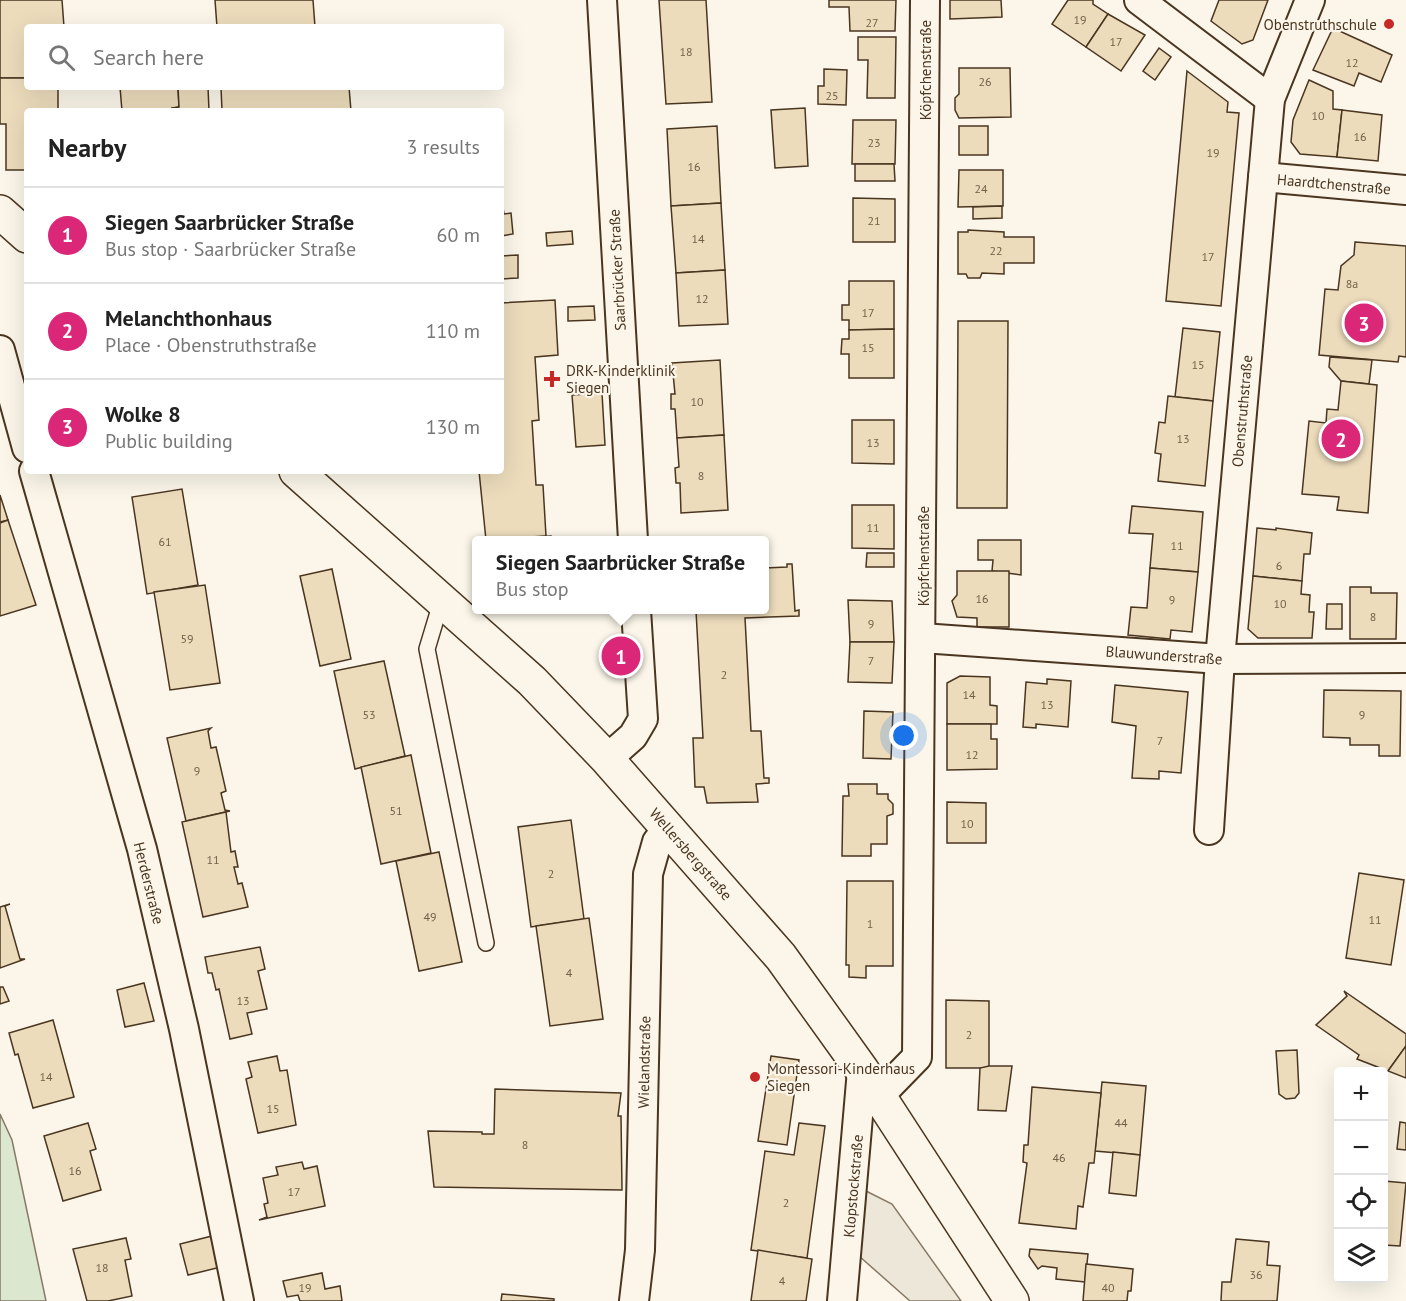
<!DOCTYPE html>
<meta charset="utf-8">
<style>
:root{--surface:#fff;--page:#f2f2f2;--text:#222;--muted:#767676;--line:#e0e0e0;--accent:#db2777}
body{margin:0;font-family:"PT Sans",sans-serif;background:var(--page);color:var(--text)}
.controls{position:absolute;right:18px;bottom:18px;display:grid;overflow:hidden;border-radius:6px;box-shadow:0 6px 24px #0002}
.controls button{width:54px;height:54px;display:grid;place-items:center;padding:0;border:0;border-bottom:2px solid var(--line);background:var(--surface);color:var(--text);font:30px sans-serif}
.you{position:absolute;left:904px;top:736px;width:21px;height:21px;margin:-15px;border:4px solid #fff;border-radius:50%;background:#1a73e8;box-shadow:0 0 0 9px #1a73e833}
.badge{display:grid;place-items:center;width:39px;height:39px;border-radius:50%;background:var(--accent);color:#fff;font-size:20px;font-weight:700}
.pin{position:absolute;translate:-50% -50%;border:3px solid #fff;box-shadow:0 2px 6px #0006}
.popup{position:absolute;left:472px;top:536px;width:297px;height:78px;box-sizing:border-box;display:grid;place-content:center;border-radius:6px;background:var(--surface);filter:drop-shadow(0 2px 4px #0005);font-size:20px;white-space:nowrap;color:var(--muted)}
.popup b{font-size:22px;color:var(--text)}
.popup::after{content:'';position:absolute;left:50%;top:100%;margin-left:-12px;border:12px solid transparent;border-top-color:var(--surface)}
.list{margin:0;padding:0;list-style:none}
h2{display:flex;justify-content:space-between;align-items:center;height:78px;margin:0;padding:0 24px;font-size:26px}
h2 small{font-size:20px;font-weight:400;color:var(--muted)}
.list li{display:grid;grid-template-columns:39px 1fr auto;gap:18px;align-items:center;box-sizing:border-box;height:96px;padding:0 24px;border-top:2px solid var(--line)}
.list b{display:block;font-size:22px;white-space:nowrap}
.list p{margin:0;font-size:20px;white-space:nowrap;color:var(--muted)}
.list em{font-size:20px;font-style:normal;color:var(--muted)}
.icon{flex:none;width:33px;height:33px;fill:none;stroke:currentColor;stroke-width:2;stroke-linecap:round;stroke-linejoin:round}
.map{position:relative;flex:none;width:1406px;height:1301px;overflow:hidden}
.search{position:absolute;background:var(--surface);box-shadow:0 6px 24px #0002;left:24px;top:24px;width:480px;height:66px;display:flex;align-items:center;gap:15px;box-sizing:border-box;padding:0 21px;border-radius:6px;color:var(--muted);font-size:22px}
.panel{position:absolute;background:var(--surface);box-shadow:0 6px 24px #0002;left:24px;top:108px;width:480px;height:366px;border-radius:6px}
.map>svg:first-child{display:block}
.green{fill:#dce7d0;stroke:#887966;stroke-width:1.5}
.parking{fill:#ede7d9;stroke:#887966;stroke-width:1.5}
.building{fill:#ecdcbc;stroke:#4a3520;stroke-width:1.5}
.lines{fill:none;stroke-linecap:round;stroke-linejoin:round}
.lane-casing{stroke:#4a3520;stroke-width:18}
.street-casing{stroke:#4a3520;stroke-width:32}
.secondary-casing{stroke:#4a3520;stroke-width:36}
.lane{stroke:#fbf6e9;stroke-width:15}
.street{stroke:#fbf6e9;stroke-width:28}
.secondary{stroke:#fbf6e9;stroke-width:33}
.poi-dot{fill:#c62828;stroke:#fbf6e9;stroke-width:2}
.labels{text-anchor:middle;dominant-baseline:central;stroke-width:4.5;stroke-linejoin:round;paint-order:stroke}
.number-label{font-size:12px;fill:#725f47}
.poi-label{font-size:15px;fill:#4a3520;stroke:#fbf6e9;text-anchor:start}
.street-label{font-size:15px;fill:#4a3520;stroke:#fbf6e9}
</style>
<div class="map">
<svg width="1406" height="1301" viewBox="0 0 1406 1301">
<rect width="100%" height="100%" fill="#fbf6e9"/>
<polygon class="green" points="0,1114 12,1140 46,1301 0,1301"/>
<polygon class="parking" points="866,1191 892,1204 961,1301 910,1301 859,1256"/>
<g class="building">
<polygon points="0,0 62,0 64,27 27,27 27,78 0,78"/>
<polygon points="215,0 313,0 315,27 217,27"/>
<polygon points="659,0 706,0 712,102 666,104"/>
<polygon points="829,0 896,0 895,31 850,31 849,7 829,7"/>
<polygon points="950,0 1001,0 1002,17 950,19"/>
<polygon points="1068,0 1093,0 1093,4 1108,14 1086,47 1052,24"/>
<polygon points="1219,0 1268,0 1253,40 1242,44 1211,21"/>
<polygon points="1108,14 1145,35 1121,71 1086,47"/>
<polygon points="1333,28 1392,55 1381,82 1359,73 1354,86 1313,70"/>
<polygon points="858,37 896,37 895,98 867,98 868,60 858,60"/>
<polygon points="1159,48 1171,57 1155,80 1143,71"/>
<polygon points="959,68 1010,68 1011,117 959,118 955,110 955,98 959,94"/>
<polygon points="824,69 847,70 846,105 818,104 818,86 824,86"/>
<polygon points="1187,71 1228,102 1227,112 1239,113 1221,306 1166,301"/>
<polygon points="0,78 27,78 27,87 58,87 58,111 27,111 27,170 6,170 6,124 0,124"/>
<polygon points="1309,80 1333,91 1333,109 1342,110 1337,157 1300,154 1291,142 1293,120"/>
<polygon points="120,87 178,87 179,107 172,108 173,111 122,111"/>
<polygon points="178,87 208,87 209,111 173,111 172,108 179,107"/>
<polygon points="221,87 349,87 351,111 222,111"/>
<polygon points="805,108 808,166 775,168 771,110"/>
<polygon points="1342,110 1382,115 1378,161 1337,157"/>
<polygon points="853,120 896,120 895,164 852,164"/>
<polygon points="717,126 721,203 671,206 667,129"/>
<rect x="959" y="126" width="29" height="29"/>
<polygon points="855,164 894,164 895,181 855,181"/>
<polygon points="959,170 1003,170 1003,206 958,207"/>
<polygon points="501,194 504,214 511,213 513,234 501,236"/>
<polygon points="853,198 895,199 895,242 853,242"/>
<polygon points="721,203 725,270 676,273 671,206"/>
<polygon points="1002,206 1002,218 973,219 973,207"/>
<polygon points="968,230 1004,232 1004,237 1034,237 1034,263 1004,263 1004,274 982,273 980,278 968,278 966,274 958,274 958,232 968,232"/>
<polygon points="572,231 573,244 547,246 546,233"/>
<polygon points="1355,242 1406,246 1406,357 1399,356 1398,362 1319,355 1325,289 1338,290 1341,266 1354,255"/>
<polygon points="518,255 518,278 501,279 501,256"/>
<polygon points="725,270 728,324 679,326 676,273"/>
<polygon points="849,281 894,281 894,329 849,330 849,320 842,320 842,305 849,305"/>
<polygon points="555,300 558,355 535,357 539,420 532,421 536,485 543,485 546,536 486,540 479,471 501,471 501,303"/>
<polygon points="594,306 595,320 568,321 568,307"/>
<polygon points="958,321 1008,321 1007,508 957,508"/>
<polygon points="1183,328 1220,332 1213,401 1175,397"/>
<polygon points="894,329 894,378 849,378 849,354 841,354 842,339 849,339 849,330"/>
<polygon points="1330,357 1372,360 1369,384 1341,381 1329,367"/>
<polygon points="720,360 724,435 677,438 675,409 671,409 671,394 675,394 672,363"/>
<polygon points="1341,381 1377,385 1368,513 1337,510 1339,497 1302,494 1309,421 1326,423 1327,409 1338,410"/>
<polygon points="602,393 605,445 576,447 572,395"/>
<polygon points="1168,396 1213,401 1205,486 1158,481 1161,454 1155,453 1159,422 1165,423"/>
<polygon points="852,420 894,420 894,464 852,463"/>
<polygon points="724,435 728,510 681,513 680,483 676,483 675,468 679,467 677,438"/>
<polygon points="182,489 198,585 147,594 132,497"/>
<polygon points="0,495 8,520 0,522"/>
<polygon points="852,505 894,505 894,549 852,548"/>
<polygon points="1132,506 1203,512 1198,572 1150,568 1153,534 1129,533"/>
<polygon points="8,520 36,605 0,616 0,523"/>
<polygon points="1257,528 1276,530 1276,528 1312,533 1310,554 1304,554 1302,581 1253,576"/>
<polygon points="551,536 552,540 486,540"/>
<polygon points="978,540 1021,540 1021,575 992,571 993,560 978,560"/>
<polygon points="867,553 894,553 894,567 866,567"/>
<polygon points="787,564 792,564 795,611 799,610 799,616 745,618 751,731 761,731 764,778 769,778 769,783 756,784 758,802 707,803 704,787 695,787 693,738 703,738 696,611 686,610 765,610 765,568 787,567"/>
<polygon points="1150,568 1198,572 1192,632 1171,630 1170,639 1128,635 1131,607 1147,608"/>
<polygon points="332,569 351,659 320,666 300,576"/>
<polygon points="957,571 1009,571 1009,627 977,627 977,618 957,617 952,601 957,595"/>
<polygon points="1253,576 1302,581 1301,594 1310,595 1309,612 1314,612 1312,638 1258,638 1248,629"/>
<polygon points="205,585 220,683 170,690 154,592"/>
<polygon points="1350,587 1371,587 1371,593 1397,593 1396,639 1350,639"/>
<polygon points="848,600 892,601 894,642 850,642"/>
<polygon points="1327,604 1342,604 1342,629 1326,629"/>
<polygon points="850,642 894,642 892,683 848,682"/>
<polygon points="384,661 405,756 355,769 334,671"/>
<polygon points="960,676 990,677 990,705 997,706 997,724 947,724 947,683"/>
<polygon points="1047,679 1071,681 1068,727 1036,724 1036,728 1023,727 1026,682 1047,684"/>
<polygon points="1115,685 1188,692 1181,773 1159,771 1159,779 1132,778 1136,726 1112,722"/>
<polygon points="1324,690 1401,691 1400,756 1379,756 1379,745 1350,745 1350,738 1323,737"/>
<polygon points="864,711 893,712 891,759 863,758"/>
<polygon points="947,724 991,724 991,739 997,739 997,769 947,770"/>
<polygon points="211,728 208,731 211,748 216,747 226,791 221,793 225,810 230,811 186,821 167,738"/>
<polygon points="411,755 431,853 381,864 361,767"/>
<polygon points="848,784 877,784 877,794 888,794 888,799 893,804 893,814 887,816 887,844 871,844 871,856 842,856 843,796 849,796"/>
<polygon points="947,802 986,803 986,843 947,843"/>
<polygon points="226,812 231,852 235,851 238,867 234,867 238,884 242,883 248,907 203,917 182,822"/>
<polygon points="571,820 584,919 531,927 518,827"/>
<polygon points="439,852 462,962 419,971 396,861"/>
<polygon points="1359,873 1404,880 1391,965 1346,958"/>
<polygon points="847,881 893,881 893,966 866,966 866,978 849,977 849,965 846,965"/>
<polygon points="10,904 5,906 20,959 25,959 0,968 0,907"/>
<polygon points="589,918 603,1019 550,1026 536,926"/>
<polygon points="260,947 265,969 258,971 267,1009 247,1013 252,1034 230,1039 219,989 216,990 212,973 208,973 205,957"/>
<polygon points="144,983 154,1021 125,1027 117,990"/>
<polygon points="0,987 3,987 9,1001 0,1004"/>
<polygon points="1344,991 1406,1034 1406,1046 1388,1071 1357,1059 1359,1055 1316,1025 1347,996"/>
<polygon points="946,1000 989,1001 989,1068 946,1068"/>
<polygon points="53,1020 74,1097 33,1108 18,1054 15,1055 9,1033"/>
<polygon points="1406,1046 1406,1078 1388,1071"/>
<polygon points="1297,1050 1299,1093 1295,1098 1286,1099 1279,1094 1276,1051"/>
<polygon points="277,1056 280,1071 287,1070 296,1125 258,1133 246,1079 252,1077 248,1062"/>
<polygon points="771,1056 799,1060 787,1145 758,1141"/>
<polygon points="989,1066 1012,1066 1006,1111 978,1110 980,1068"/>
<polygon points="1102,1082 1146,1086 1140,1155 1095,1151"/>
<polygon points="1032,1087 1101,1093 1094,1163 1089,1163 1083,1207 1078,1206 1076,1229 1019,1223 1027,1163 1023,1162 1024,1145 1028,1145"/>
<polygon points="495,1089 621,1093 618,1116 621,1116 622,1190 434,1187 428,1131 482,1132 482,1134 494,1134"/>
<polygon points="1400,1122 1406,1123 1406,1150 1397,1149"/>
<polygon points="88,1123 96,1149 90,1151 101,1190 63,1201 44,1136"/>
<polygon points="799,1123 825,1126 807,1258 751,1250 765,1151 794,1155"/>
<polygon points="1113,1152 1140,1155 1136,1196 1109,1193"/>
<polygon points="302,1162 304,1169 317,1166 325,1206 259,1220 267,1217 264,1204 268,1203 263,1178 278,1175 276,1167"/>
<polygon points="1384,1181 1406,1183 1400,1246 1384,1245"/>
<polygon points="212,1236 221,1267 188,1275 180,1244"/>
<polygon points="126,1238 131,1259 125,1260 132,1296 108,1301 87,1301 73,1249"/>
<polygon points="1236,1239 1269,1242 1267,1265 1280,1266 1277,1301 1221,1301 1222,1282 1231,1282"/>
<polygon points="1030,1249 1088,1254 1085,1282 1056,1279 1057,1268 1042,1266 1038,1269 1029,1256"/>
<polygon points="758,1250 812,1259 806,1301 751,1301"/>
<polygon points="1086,1264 1133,1269 1131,1291 1128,1291 1127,1301 1083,1301"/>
<polygon points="322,1273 325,1289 340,1286 342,1301 300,1301 298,1295 287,1297 283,1281"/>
<polygon points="502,1294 554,1299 554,1301 501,1301"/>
</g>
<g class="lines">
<g class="lane-casing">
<polyline id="lane" points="442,599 427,649 486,943"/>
</g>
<g class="street-casing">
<g id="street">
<polyline points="602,0 633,540"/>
<polyline points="1139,0 1270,99"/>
<polyline points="1263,177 1406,190"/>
<polyline points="0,350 27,448"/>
<polyline points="34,471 142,849 184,1029 239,1301"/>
<polyline points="922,638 1220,659 1406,658"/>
<polyline points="607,759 633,736 643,719 636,610"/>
<polyline points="1209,830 1220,659 1270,99 1310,0"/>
<polyline points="879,1096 917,1057 925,0"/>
<polyline points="634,1301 640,1250 648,874 657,842 668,828"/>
<polyline points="842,1301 862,1070"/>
</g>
</g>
<g class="secondary-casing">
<g id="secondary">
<polyline points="0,212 27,236"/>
<polyline points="296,471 532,681 607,759 781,957 862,1070 1012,1301"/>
</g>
</g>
<use href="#lane" class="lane"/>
<use href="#street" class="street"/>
<use href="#secondary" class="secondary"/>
</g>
<g class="poi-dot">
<circle cx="1389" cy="24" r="6"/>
<path d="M549 370h6v6h6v6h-6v6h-6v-6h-6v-6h6z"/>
<circle cx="755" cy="1077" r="6"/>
</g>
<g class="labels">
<g class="number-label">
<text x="1080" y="19">19</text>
<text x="872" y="22">27</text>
<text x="1116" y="41">17</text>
<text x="686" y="51">18</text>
<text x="1352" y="62">12</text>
<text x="985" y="81">26</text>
<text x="832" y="95">25</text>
<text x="1318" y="115">10</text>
<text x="1360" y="136">16</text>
<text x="874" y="142">23</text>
<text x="1213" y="152">19</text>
<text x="694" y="166">16</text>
<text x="981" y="188">24</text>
<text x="874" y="220">21</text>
<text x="698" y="238">14</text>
<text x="996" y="250">22</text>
<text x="1208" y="256">17</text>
<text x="1352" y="283">8a</text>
<text x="702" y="298">12</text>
<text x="868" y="312">17</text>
<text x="868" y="347">15</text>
<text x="1198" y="364">15</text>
<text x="697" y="401">10</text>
<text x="1183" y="438">13</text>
<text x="873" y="442">13</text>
<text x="701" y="475">8</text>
<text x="873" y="527">11</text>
<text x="165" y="541">61</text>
<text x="1177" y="545">11</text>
<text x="1279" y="565">6</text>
<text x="982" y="598">16</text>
<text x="1172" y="599">9</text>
<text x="1280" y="603">10</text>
<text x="1373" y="616">8</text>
<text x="871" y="623">9</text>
<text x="187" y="638">59</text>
<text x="871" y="660">7</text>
<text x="724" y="674">2</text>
<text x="969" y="694">14</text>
<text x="1047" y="704">13</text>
<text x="369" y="714">53</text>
<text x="1362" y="714">9</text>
<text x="1160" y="740">7</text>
<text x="972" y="754">12</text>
<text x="197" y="770">9</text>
<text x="396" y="810">51</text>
<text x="967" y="823">10</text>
<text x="213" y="859">11</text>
<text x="551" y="873">2</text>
<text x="430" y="916">49</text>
<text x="1375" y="919">11</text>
<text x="870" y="923">1</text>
<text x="569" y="972">4</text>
<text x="243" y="1000">13</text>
<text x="969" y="1034">2</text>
<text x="46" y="1076">14</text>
<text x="273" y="1108">15</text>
<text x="1121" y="1122">44</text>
<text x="525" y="1144">8</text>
<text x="1059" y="1157">46</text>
<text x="75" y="1170">16</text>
<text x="294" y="1191">17</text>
<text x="786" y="1202">2</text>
<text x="102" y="1267">18</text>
<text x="1256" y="1274">36</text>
<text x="782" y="1280">4</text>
<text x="305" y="1287">19</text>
<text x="1108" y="1287">40</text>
</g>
<g class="poi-label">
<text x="1377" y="24" text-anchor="end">Obenstruthschule</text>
<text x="566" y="370">DRK-Kinderklinik<tspan x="566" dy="17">Siegen</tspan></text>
<text x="767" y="1068">Montessori-Kinderhaus<tspan x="767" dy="17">Siegen</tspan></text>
</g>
<g class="street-label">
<text transform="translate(925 70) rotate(-90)">Köpfchenstraße</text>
<text transform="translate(1334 184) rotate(5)">Haardtchenstraße</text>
<text transform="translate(617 270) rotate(-93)">Saarbrücker Straße</text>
<text transform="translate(1242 411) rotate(-85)">Obenstruthstraße</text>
<text transform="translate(923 556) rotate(-90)">Köpfchenstraße</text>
<text transform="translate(1164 655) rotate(4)">Blauwunderstraße</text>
<text transform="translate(691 854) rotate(49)">Wellersbergstraße</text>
<text transform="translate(149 883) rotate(76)">Herderstraße</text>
<text transform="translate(644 1062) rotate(-89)">Wielandstraße</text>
<text transform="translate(853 1186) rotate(-85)">Klopstockstraße</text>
</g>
</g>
</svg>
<div class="controls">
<button>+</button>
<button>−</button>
<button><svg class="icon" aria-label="locate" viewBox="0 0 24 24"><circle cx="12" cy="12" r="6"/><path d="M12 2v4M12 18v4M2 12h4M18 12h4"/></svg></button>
<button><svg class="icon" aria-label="layers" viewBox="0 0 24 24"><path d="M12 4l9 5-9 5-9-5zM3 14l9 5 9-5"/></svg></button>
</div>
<div class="you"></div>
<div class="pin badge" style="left:621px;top:656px">1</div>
<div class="popup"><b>Siegen Saarbrücker Straße</b>Bus stop</div>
<div class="pin badge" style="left:1341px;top:439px">2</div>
<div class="pin badge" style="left:1364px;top:323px">3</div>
<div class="search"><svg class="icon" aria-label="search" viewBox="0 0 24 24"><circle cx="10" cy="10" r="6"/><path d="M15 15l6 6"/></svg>Search here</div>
<section class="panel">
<h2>Nearby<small>3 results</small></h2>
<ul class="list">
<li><span class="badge">1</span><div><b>Siegen Saarbrücker Straße</b><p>Bus stop · Saarbrücker Straße</p></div><em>60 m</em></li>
<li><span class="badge">2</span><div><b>Melanchthonhaus</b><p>Place · Obenstruthstraße</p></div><em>110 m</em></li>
<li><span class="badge">3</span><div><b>Wolke 8</b><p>Public building</p></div><em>130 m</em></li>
</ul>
</section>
</div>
